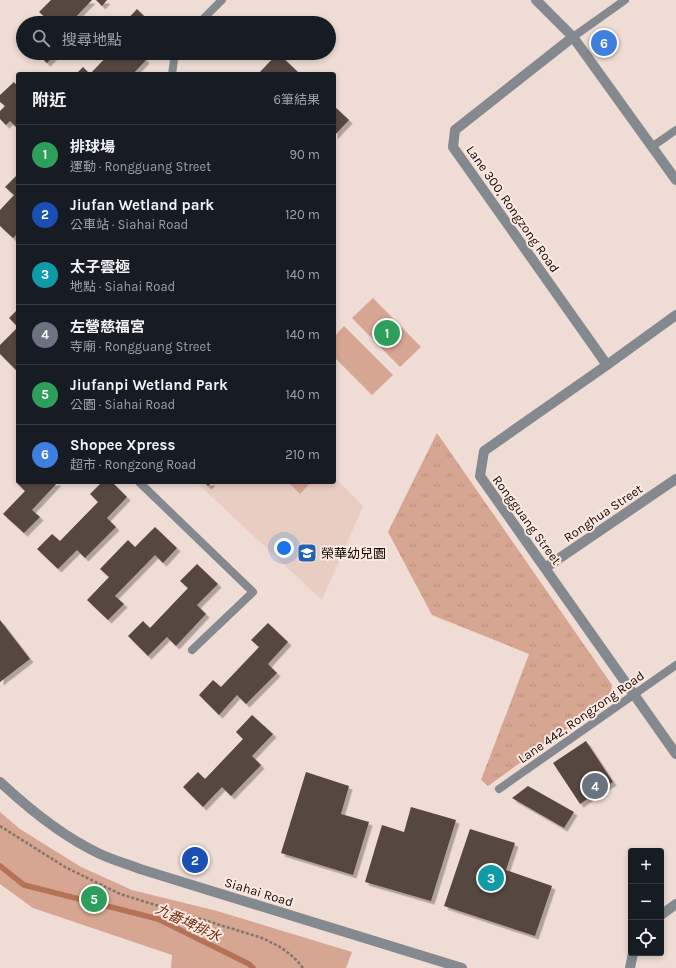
<!DOCTYPE html>
<html lang="zh-TW">
<meta charset="utf-8">
<style>
:root{--surface:#171b24;--page:#20242c;--text:#f1f3f6;--muted:#9ea1a6;--line:#363941;--accent:#0f766e}
body{margin:0;font-family:Karla,"Noto Sans TC",sans-serif;background:var(--page);color:var(--text)}
.controls{position:absolute;right:12px;bottom:12px;display:grid;overflow:hidden;border-radius:4px;box-shadow:0 2px 6px #0003}
.controls button{width:36px;height:36px;display:grid;place-items:center;padding:0;border:0;border-bottom:1px solid var(--line);background:var(--surface);color:var(--text);font:20px sans-serif}
.you{position:absolute;left:284px;top:548px;width:14px;height:14px;margin:-10px;border:3px solid #fff;border-radius:50%;background:#1a73e8;box-shadow:0 0 0 6px #1a73e833}
.badge{display:grid;place-items:center;width:26px;height:26px;border-radius:50%;background:var(--accent);color:#fff;font-size:13px;font-weight:700}
.pin{position:absolute;translate:-50% -50%;border:2px solid #fff;box-shadow:0 1px 4px #0006}
.list{margin:0;padding:0;list-style:none}
h2{display:flex;justify-content:space-between;align-items:center;height:52px;margin:0;padding:0 16px;font-size:17px}
h2 small{font-size:13px;font-weight:400;color:var(--muted)}
.list li{display:grid;grid-template-columns:26px 1fr auto;gap:12px;align-items:center;box-sizing:border-box;height:60px;padding:0 16px;border-top:1px solid var(--line)}
.list b{display:block;font-size:15px;white-space:nowrap}
.list p{margin:0;font-size:13px;white-space:nowrap;color:var(--muted)}
.list em{font-size:13px;font-style:normal;color:var(--muted)}
.icon{flex:none;width:22px;height:22px;fill:none;stroke:currentColor;stroke-width:2;stroke-linecap:round;stroke-linejoin:round}
.map{position:relative;flex:none;width:676px;height:968px;overflow:hidden}
.search{position:absolute;background:var(--surface);box-shadow:0 2px 6px #0003;left:16px;top:16px;width:320px;height:44px;display:flex;align-items:center;gap:10px;box-sizing:border-box;padding:0 14px;border-radius:22px;color:var(--muted);font-size:15px}
.panel{position:absolute;background:var(--surface);box-shadow:0 2px 6px #0003;left:16px;top:72px;width:320px;height:412px;border-radius:4px}
.map>svg:first-child{display:block}
.built{fill:#e8cdc2}
.grass{fill:url(#grass-tufts)}
.park{fill:#d7a692}
.lines{fill:none;stroke-linecap:round;stroke-linejoin:round}
.stream{stroke:#b67256;stroke-width:5.5}
.building{fill:#564640;filter:url(#shadow)}
.path{stroke:#81746f;stroke-width:2.5;stroke-dasharray:3 2;stroke-linecap:butt}
.lane{stroke:#84898f;stroke-width:8}
.street{stroke:#84898f;stroke-width:10}
.labels{text-anchor:middle;dominant-baseline:central;stroke-width:4;stroke-linejoin:round;paint-order:stroke}
.street-label{font-size:13px;fill:#100a08;stroke:#fde9e1}
.poi-label{font-size:13px;fill:#100a08;stroke:#fde9e1;text-anchor:start}
.water-label{font-size:14px;font-style:italic;fill:#6f2f10;stroke:#fde9e1}
</style>
<div class="map">
<svg width="676" height="968" viewBox="0 0 676 968">
<defs>
<pattern id="grass-tufts" width="24" height="20" patternUnits="userSpaceOnUse"><rect width="24" height="20" fill="#d7a692"/><path d="M3 7l-1-3M5 7V3M7 7l1-3M15 17l-1-3M17 17v-4M19 17l1-3" fill="none" stroke="#b88e7c"/></pattern>
<filter id="shadow"><feDropShadow dx="3.5" dy="3.5" stdDeviation="0" flood-color="#0004"/></filter>
</defs>
<rect width="100%" height="100%" fill="#efdcd4"/>
<polygon class="built" points="334,477 363,506 322,600 196,482 334,482"/>
<polygon class="grass" points="437,433 612,685 610,698 488,786 481,780 529,654 432,615 388,532"/>
<g class="park">
<polygon points="373,298 421,347 400,367 352,318"/>
<polygon points="344,326 393,375 372,395 334,357 334,337"/>
<polygon points="288,482 311,482 300,494"/>
<polygon points="0,812 20,829 81,867 132,890 217,911 352,952 346,968 171,968 172,955 33,908 0,884"/>
</g>
<g class="lines">
<polyline class="stream" points="0,866 24,885 158,919 249,964 253,968"/>
</g>
<g class="building">
<polygon points="51,0 92,0 70,23 45,23 48,20 39,12"/>
<polygon points="96,0 107,0 102,6"/>
<polygon points="137,9 151,23 124,23"/>
<polygon points="36,53 57,53 47,63"/>
<polygon points="110,53 140,53 146,60 133,74 76,74 83,67 90,74"/>
<polygon points="278,53 300,74 258,74"/>
<polygon points="14,82 18,87 18,129 10,121 6,125 0,119 0,111 5,106 0,102 0,95"/>
<polygon points="334,106 349,120 334,136"/>
<polygon points="18,174 18,233 13,238 0,226 0,210 14,195 5,187"/>
<polygon points="18,309 18,368 16,370 0,354 0,345 18,327 9,318"/>
<polygon points="18,480 18,482 58,482 32,510 40,517 24,533 3,514 25,491 16,482"/>
<polygon points="102,482 112,482 127,497 107,518 116,527 85,558 77,550 58,569 37,549 52,534 60,541 98,502 90,494"/>
<polygon points="204,482 212,482 208,486"/>
<polygon points="155,527 177,548 163,563 155,555 115,596 124,604 108,620 87,600 109,577 100,569 128,540 135,547"/>
<polygon points="197,564 218,584 197,605 206,614 176,646 167,637 148,656 128,636 143,621 150,628 188,588 180,581"/>
<polygon points="0,620 30,659 0,682"/>
<polygon points="268,623 288,642 268,664 277,673 246,704 237,695 219,715 199,695 213,680 221,687 259,647 251,640"/>
<polygon points="252,715 273,734 252,756 261,765 231,796 222,787 203,807 183,787 198,772 205,779 243,739 236,732"/>
<polygon points="586,741 613,782 580,804 553,763"/>
<polygon points="306,772 349,786 341,814 369,822 353,875 281,853"/>
<polygon points="528,786 574,812 564,828 512,798"/>
<polygon points="411,807 456,820 431,901 365,882 382,825 404,832"/>
<polygon points="470,829 515,843 506,870 552,886 535,936 444,906"/>
</g>
<g class="lines">
<path class="path" d="M0 826 65 867 120 894 259 937C277 944 292 953 303 968"/>
<g class="lane">
<polyline points="199,23 222,0"/>
<polyline points="573,37 625,0"/>
<polyline points="172,74 175,53"/>
<polyline points="653,146 676,130"/>
<polyline points="139,482 253,592 192,650"/>
<polyline points="499,789 676,665"/>
</g>
<g class="street">
<polyline points="536,0 573,37 676,180"/>
<polyline points="573,37 455,130 453,147 607,365"/>
<polyline points="676,315 607,365 484,451 480,476 676,754"/>
<polyline points="545,568 676,479"/>
<path d="M0 782C30 810 63 837 100 854 113 860 127 864 140 869L462 968"/>
<polyline points="661,915 676,904"/>
<polyline points="630,968 633,953"/>
</g>
</g>
<defs>
<g id="school-square" transform="scale(1)"><rect x="-9" y="-9" width="18" height="18" rx="4" fill="#1e62b2" stroke="#fde9e1"/><path d="M0-5L7-2L0 1L-7-2ZM-4 1L0 2.5L4 1V4Q0 6-4 4Z" fill="#fff"/></g>
</defs>
<g fill-rule="evenodd">
<use href="#school-square" x="307" y="553"/>
</g>
<g class="labels">
<g class="street-label">
<text transform="translate(513 209) rotate(55)">Lane 300, Rongzong Road</text>
<text transform="translate(603 513) rotate(-34)">Ronghua Street</text>
<text transform="translate(527 520) rotate(54)">Rongguang Street</text>
<text transform="translate(581 717) rotate(-35)">Lane 442, Rongzong Road</text>
<text transform="translate(259 892) rotate(17)">Siahai Road</text>
</g>
<g class="poi-label">
<text x="321" y="553">榮華幼兒園</text>
</g>
<g class="water-label">
<text transform="translate(188 923) rotate(25)">九番埤排水</text>
</g>
</g>
</svg>
<div class="controls">
<button>+</button>
<button>−</button>
<button><svg class="icon" aria-label="locate" viewBox="0 0 24 24"><circle cx="12" cy="12" r="6"/><path d="M12 2v4M12 18v4M2 12h4M18 12h4"/></svg></button>
</div>
<div class="you"></div>
<div class="pin badge" style="left:387px;top:333px;background:#2e9e5b">1</div>
<div class="pin badge" style="left:195px;top:860px;background:#1a4fb4">2</div>
<div class="pin badge" style="left:491px;top:878px;background:#0f9aa8">3</div>
<div class="pin badge" style="left:595px;top:786px;background:#6b7280">4</div>
<div class="pin badge" style="left:94px;top:899px;background:#2e9e5b">5</div>
<div class="pin badge" style="left:604px;top:43px;background:#3f7fe0">6</div>
<div class="search"><svg class="icon" aria-label="search" viewBox="0 0 24 24"><circle cx="10" cy="10" r="6"/><path d="M15 15l6 6"/></svg>搜尋地點</div>
<section class="panel">
<h2>附近<small>6筆結果</small></h2>
<ul class="list">
<li><span class="badge" style="background:#2e9e5b">1</span><div><b>排球場</b><p>運動 · Rongguang Street</p></div><em>90 m</em></li>
<li><span class="badge" style="background:#1a4fb4">2</span><div><b>Jiufan Wetland park</b><p>公車站 · Siahai Road</p></div><em>120 m</em></li>
<li><span class="badge" style="background:#0f9aa8">3</span><div><b>太子雲極</b><p>地點 · Siahai Road</p></div><em>140 m</em></li>
<li><span class="badge" style="background:#6b7280">4</span><div><b>左營慈福宮</b><p>寺廟 · Rongguang Street</p></div><em>140 m</em></li>
<li><span class="badge" style="background:#2e9e5b">5</span><div><b>Jiufanpi Wetland Park</b><p>公園 · Siahai Road</p></div><em>140 m</em></li>
<li><span class="badge" style="background:#3f7fe0">6</span><div><b>Shopee Xpress</b><p>超市 · Rongzong Road</p></div><em>210 m</em></li>
</ul>
</section>
</div>
